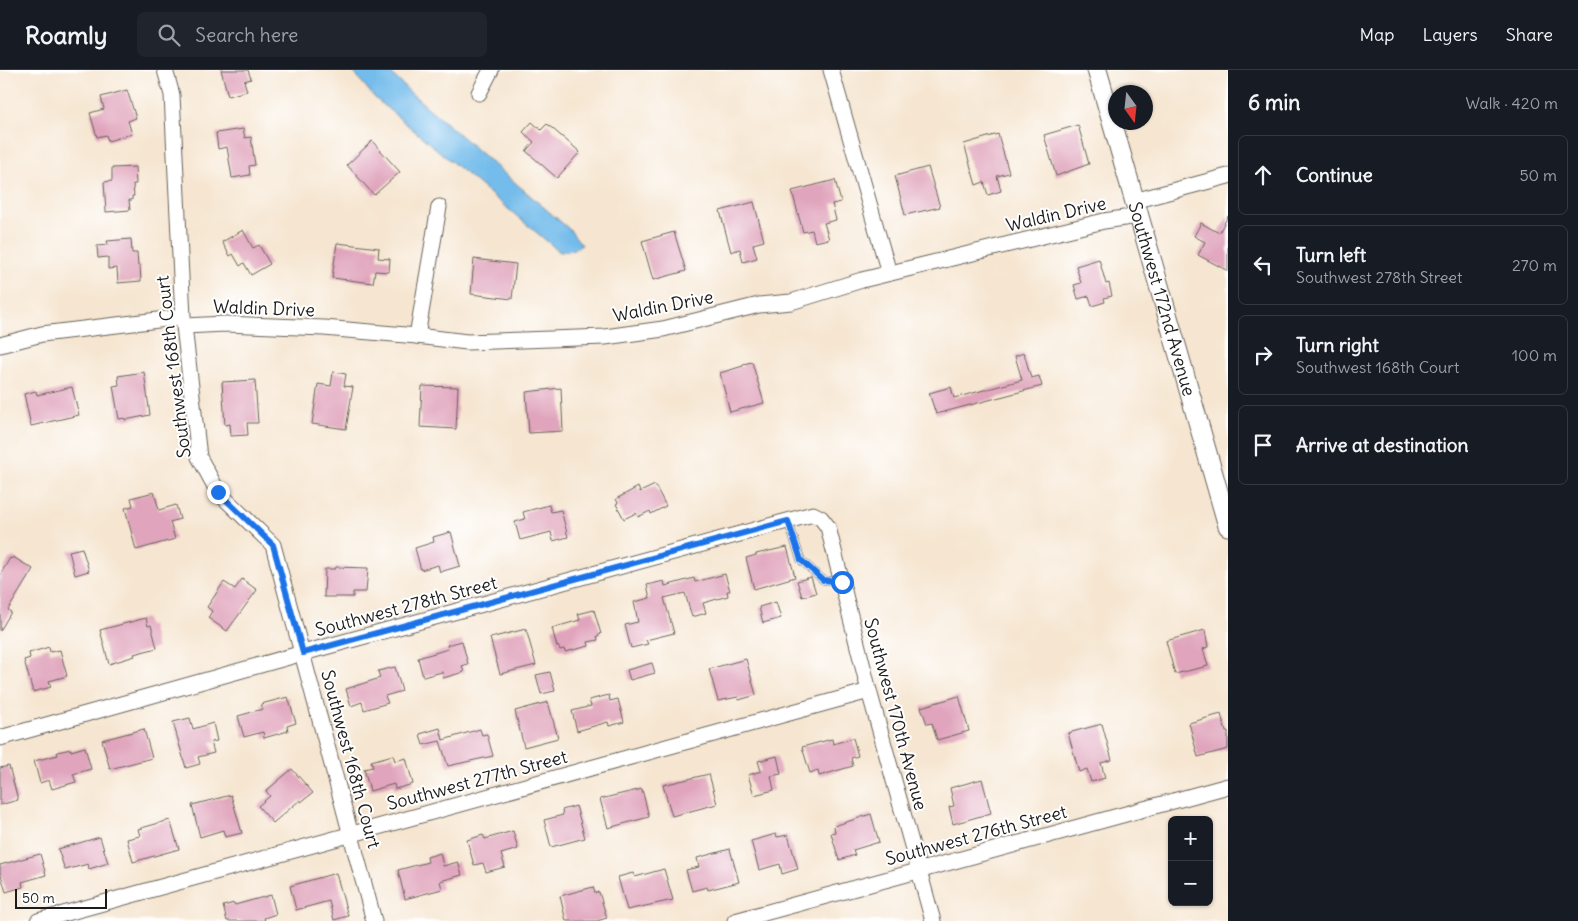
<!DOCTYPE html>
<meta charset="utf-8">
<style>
:root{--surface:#171b24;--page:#20242c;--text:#f1f3f6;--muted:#9ea1a6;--line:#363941}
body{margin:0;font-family:Delius,sans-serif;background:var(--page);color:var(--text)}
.controls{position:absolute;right:15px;bottom:15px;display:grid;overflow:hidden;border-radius:8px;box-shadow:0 1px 4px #0004}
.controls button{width:45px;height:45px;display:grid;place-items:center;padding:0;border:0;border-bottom:1px solid var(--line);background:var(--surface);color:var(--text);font:25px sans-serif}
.compass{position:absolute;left:1108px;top:15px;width:45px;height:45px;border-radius:50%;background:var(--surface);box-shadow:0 1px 4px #0004;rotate:165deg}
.scale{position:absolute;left:15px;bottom:12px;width:92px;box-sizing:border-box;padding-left:5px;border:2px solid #1c1c1c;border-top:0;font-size:14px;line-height:18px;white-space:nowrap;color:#1c1c1c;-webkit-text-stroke:4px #fff;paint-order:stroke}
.stop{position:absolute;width:15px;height:15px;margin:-11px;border:4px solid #1a73e8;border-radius:50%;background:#fff}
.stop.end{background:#1a73e8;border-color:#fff;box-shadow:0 1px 5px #0008}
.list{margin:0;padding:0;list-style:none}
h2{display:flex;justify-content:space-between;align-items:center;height:65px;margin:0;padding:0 20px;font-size:21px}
h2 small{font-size:16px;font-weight:400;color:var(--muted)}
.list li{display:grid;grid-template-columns:32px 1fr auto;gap:15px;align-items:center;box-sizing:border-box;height:80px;margin:0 10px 10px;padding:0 10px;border:1px solid var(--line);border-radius:8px}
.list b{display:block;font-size:19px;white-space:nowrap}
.list p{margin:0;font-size:16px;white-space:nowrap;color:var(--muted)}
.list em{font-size:16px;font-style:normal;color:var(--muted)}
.icon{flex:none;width:28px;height:28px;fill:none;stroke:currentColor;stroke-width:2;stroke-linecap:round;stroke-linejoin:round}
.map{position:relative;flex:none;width:1228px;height:851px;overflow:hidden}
header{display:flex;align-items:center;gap:30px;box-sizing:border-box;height:70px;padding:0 25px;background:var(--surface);border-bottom:1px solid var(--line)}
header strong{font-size:24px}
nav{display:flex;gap:28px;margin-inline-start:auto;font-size:18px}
.search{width:350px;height:45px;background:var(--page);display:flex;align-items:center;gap:12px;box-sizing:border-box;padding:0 18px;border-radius:8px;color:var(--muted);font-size:19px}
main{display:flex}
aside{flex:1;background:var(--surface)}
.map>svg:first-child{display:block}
.water{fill:#73bceb;stroke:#486c84}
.building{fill:#e0a4bc}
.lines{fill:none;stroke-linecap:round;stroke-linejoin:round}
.service-casing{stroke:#68635b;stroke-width:9}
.minor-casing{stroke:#68635b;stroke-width:17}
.tertiary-casing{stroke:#68635b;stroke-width:21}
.service{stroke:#fff;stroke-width:8}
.minor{stroke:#fff;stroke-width:15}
.tertiary{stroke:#fff;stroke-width:19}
.route{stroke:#1a73e8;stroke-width:6}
.labels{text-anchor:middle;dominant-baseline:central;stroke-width:4;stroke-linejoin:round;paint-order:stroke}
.street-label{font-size:18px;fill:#1c1c1c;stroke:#fff}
</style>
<header>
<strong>Roamly</strong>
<div class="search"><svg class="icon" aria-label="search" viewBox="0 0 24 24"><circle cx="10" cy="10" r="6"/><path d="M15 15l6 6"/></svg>Search here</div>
<nav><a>Map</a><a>Layers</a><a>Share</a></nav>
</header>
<main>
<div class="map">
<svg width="1228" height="851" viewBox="0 0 1228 851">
<rect width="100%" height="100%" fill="#fff"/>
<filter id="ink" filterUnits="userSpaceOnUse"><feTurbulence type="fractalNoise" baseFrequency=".02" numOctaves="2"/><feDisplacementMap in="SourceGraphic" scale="10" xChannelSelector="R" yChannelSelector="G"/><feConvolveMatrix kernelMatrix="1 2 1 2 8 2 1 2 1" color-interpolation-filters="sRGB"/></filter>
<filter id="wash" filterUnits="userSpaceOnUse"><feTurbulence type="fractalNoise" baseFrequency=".0096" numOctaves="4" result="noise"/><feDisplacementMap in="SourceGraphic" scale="20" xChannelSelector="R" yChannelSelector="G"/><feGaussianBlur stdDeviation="1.12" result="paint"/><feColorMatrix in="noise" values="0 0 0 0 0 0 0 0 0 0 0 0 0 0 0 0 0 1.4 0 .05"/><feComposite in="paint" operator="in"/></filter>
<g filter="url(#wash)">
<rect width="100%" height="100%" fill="#f6e6d1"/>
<polygon class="water" points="352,0 388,0 412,24 569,159 582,175 572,180 560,182 375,28"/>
<g id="blocks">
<g class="building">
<polygon points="221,0 248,0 251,9 244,11 247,21 228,26"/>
<polygon points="127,20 136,48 128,51 132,64 108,71 106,65 97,67 90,43 104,39 101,27"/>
<polygon points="532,52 541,60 547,54 580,82 557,108 526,81 534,72 523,62"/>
<polygon points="1078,55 1089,94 1056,106 1044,65"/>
<polygon points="243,59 245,68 251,67 255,95 249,96 250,105 232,108 227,77 218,79 216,63"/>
<polygon points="998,64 1009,103 997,106 1001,121 988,125 984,112 976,115 964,74"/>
<polygon points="372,71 400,102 374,125 347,95"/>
<polygon points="135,97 136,114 133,114 134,126 132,126 132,130 129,130 130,140 106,142 104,112 112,111 112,98"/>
<polygon points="928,97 940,137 905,145 895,106"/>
<polygon points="835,110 841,132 832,134 836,150 824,153 829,169 815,172 812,160 803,162 792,121"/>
<polygon points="754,132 764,171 753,174 757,188 743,192 740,179 731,182 720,141"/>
<polygon points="1228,146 1228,201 1198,185 1205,172 1194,166 1201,153 1219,163"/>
<polygon points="243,160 253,178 259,175 270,194 251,205 244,193 240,196 233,184 230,186 222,172"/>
<polygon points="674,162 686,201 653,210 642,171"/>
<polygon points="131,169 132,183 137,183 138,196 140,196 141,211 118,213 117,198 108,199 108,187 98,188 97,176 108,175 107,171"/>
<polygon points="337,173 379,178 378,188 390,189 389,202 375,201 373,213 332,208"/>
<polygon points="474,189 516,194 512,229 471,224"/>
<polygon points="1099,189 1106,214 1109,213 1112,226 1104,228 1105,232 1092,236 1089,226 1078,229 1074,215 1081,213 1076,196"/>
<polygon points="1024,283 1031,308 1039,306 1042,316 936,344 929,323 951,317 954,328 1022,310 1015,286"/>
<polygon points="752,292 764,333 730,342 720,303 743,296 743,294"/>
<polygon points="144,302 150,345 125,350 125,348 119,349 113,316 119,315 118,306"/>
<polygon points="333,302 346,304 344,316 353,317 346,359 312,354 318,314 331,316"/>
<polygon points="255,310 258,353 247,353 248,365 231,366 230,354 225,355 222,312"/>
<polygon points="422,316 458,317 456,359 420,357"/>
<polygon points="72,317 79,345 31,356 24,324 36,321 37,325"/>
<polygon points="561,318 563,361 529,363 526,322"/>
<polygon points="655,415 666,436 651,444 650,441 638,447 636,443 624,449 616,434 618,433 616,429 638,417 640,422"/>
<polygon points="154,422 159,440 176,435 180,449 170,452 175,469 136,480 125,438 133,436 131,428"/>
<polygon points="549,435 551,442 561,440 568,467 553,471 551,462 520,470 515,452 525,449 523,442"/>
<polygon points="451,462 460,496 440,502 438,495 421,500 415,478 434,472 433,467"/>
<polygon points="787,477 795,507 754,519 746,488 756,485 756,484"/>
<polygon points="82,478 89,501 75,505 69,481"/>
<polygon points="13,487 33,499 8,540 11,542 0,561 0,505 10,488 11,489"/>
<polygon points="336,497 368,498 366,522 353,522 353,527 324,527 325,499 335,499"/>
<polygon points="725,504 730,521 727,521 728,526 703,533 706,543 692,547 685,523 664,528 674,563 646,570 648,574 631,578 625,555 638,552 634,532 650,528 647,515 664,511 665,516 694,508 695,512"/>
<polygon points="811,507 816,523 802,527 797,511"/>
<polygon points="242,509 257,520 227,561 208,548 212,541 207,537 224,512 235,519"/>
<polygon points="776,532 781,548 763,553 759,537"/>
<polygon points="594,540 601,564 597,566 598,570 588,572 589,576 565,582 564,579 560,580 558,576 557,577 552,558 580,550 578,544"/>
<polygon points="146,548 148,556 151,555 157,578 134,584 135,586 109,594 100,560"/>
<polygon points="526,559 536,595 500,604 490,568"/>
<polygon points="1205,560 1208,577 1203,579 1208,596 1175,604 1166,571"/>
<polygon points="462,571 468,594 462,596 464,602 443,608 442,602 423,607 418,588 448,579 447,575"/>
<polygon points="49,577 50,582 60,580 67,606 49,611 51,617 33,622 24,590 30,588 29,583"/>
<polygon points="746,589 756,625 739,630 738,627 718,631 709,599"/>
<polygon points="652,593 655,603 630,610 627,600"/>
<polygon points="395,597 402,621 385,626 388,633 364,640 362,632 351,636 346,619 380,608 378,601"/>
<polygon points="550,602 555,621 541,624 536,605"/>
<polygon points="609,625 610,631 618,629 624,652 609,656 608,652 577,661 572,641 591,636 589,630"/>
<polygon points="959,626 969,661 937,670 932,653 927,654 921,637"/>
<polygon points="288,627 296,653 287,656 288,661 264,668 263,662 244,667 238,646 263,639 261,634"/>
<polygon points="548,632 558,668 524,677 515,641"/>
<polygon points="1221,644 1226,662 1228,661 1228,679 1198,687 1189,653"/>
<polygon points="190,648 193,659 213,653 217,671 211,672 214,683 198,687 200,694 186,698 173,652"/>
<polygon points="1102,654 1112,690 1101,693 1105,708 1091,712 1087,699 1079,702 1068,663"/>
<polygon points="440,658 443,670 480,659 482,665 487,664 493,686 448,696 440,671 423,675 420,664"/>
<polygon points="144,659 152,688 110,699 102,670"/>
<polygon points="853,668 858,686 851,688 853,696 819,706 818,700 810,703 802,677 832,669 833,674"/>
<polygon points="85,677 91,699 73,704 76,712 52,719 49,710 40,713 34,691 58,685 57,682 71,679 71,681"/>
<polygon points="393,685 395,691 406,688 413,714 395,719 394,714 370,721 364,699 373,697 371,691"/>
<polygon points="777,686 781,704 771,706 774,720 754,725 748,705 761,701 758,691"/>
<polygon points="9,696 18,730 0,735 0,698"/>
<polygon points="292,699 313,723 301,732 300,730 273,753 258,736 270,726 266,721"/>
<polygon points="709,704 717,734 672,746 663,715"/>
<polygon points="982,709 991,743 953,754 949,737 954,736 950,718"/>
<polygon points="642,719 649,747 608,758 600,729"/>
<polygon points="231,725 242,763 225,767 223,760 200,767 192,735"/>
<polygon points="576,736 585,768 551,777 544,750 563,745 562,740"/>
<polygon points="871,744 879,772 853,780 855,785 839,790 831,763 835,762 834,756"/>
<polygon points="170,750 179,779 133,792 127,769 140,766 138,759"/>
<polygon points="513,761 518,779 501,784 505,797 486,802 483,793 474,795 467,770 483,765 485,769"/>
<polygon points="776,764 777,767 788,765 798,799 782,804 780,794 759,800 751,771"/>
<polygon points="100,767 108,793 89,799 88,794 65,800 58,779"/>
<polygon points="730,779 739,812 708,820 707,817 692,821 686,800 699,797 697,788"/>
<polygon points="440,783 443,796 458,792 462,805 440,811 442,819 405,829 398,800 428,792 427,787"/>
<polygon points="40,784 46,805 22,812 23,817 6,822 0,802 0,795"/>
<polygon points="664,799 673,830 627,840 618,807 633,803 635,807"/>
<polygon points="336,803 348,846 334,850 329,831 296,840 290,816"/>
<polygon points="593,817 595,823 599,822 607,848 597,851 566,851 560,826"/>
<polygon points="271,825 276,844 264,848 265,851 227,851 223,836 234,833 235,835"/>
</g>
</g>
</g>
<g filter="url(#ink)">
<use href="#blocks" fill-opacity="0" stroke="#68635b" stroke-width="1"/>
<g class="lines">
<g class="service-casing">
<polyline id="service" points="788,451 801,490 823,510 842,512"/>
</g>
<g class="minor-casing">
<g id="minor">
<polyline points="165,0 172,25 183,247 199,387 218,422 273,475 374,851"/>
<polyline points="831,0 889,203"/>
<polyline points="479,23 491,0"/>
<polyline points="1134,131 1228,106"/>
<polyline points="185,256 225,254 324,258 417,266 467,272 605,267 663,259 759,235 791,232 862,210 1104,151 1138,146"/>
<polyline points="417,266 439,137"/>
<polyline points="0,275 42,264 183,247"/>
<polyline points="0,668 303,583 813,444 821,448 828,457 869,621 933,851"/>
<polyline points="38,851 869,621"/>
<polyline points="735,851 1228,716"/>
</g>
</g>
<g class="tertiary-casing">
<g id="tertiary">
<path id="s1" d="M1097 0 1228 456"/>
</g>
</g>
<use href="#service" class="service"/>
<use href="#minor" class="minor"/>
<use href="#tertiary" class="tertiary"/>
</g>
</g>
<g class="lines" filter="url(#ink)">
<polyline class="route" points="218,422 273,475 303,583 788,451 801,490 823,510 842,512"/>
</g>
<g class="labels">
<g class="street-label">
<text transform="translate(1056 144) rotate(-13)">Waldin Drive</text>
<text stroke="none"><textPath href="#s1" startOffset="238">Southwest 172nd Avenue</textPath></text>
<text transform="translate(663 236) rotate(-11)">Waldin Drive</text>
<text transform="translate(264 238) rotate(2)">Waldin Drive</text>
<text transform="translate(173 297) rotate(-97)">Southwest 168th Court</text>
<text transform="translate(406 536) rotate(-15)">Southwest 278th Street</text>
<text transform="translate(896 644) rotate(75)">Southwest 170th Avenue</text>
<text transform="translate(351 689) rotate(75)">Southwest 168th Court</text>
<text transform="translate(477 710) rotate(-15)">Southwest 277th Street</text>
<text transform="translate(976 765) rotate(-15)">Southwest 276th Street</text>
</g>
</g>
</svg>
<div class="controls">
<button>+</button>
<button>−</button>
</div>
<svg class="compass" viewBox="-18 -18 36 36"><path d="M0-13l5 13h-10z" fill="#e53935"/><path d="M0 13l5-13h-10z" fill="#9ea1a6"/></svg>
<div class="scale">50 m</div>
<div class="stop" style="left:842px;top:512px"></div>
<div class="stop end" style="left:218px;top:422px"></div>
</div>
<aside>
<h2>6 min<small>Walk · 420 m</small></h2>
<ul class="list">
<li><svg class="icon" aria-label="ahead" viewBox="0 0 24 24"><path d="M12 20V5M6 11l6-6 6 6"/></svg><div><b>Continue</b></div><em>50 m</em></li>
<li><svg class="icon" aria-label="left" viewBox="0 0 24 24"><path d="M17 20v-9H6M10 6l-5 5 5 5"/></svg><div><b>Turn left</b><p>Southwest 278th Street</p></div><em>270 m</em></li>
<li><svg class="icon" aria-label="right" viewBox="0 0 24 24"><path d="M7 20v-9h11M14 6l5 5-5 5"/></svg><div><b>Turn right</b><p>Southwest 168th Court</p></div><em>100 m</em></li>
<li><svg class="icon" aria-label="arrive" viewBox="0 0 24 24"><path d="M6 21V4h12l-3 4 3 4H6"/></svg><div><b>Arrive at destination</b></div></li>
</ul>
</aside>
</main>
